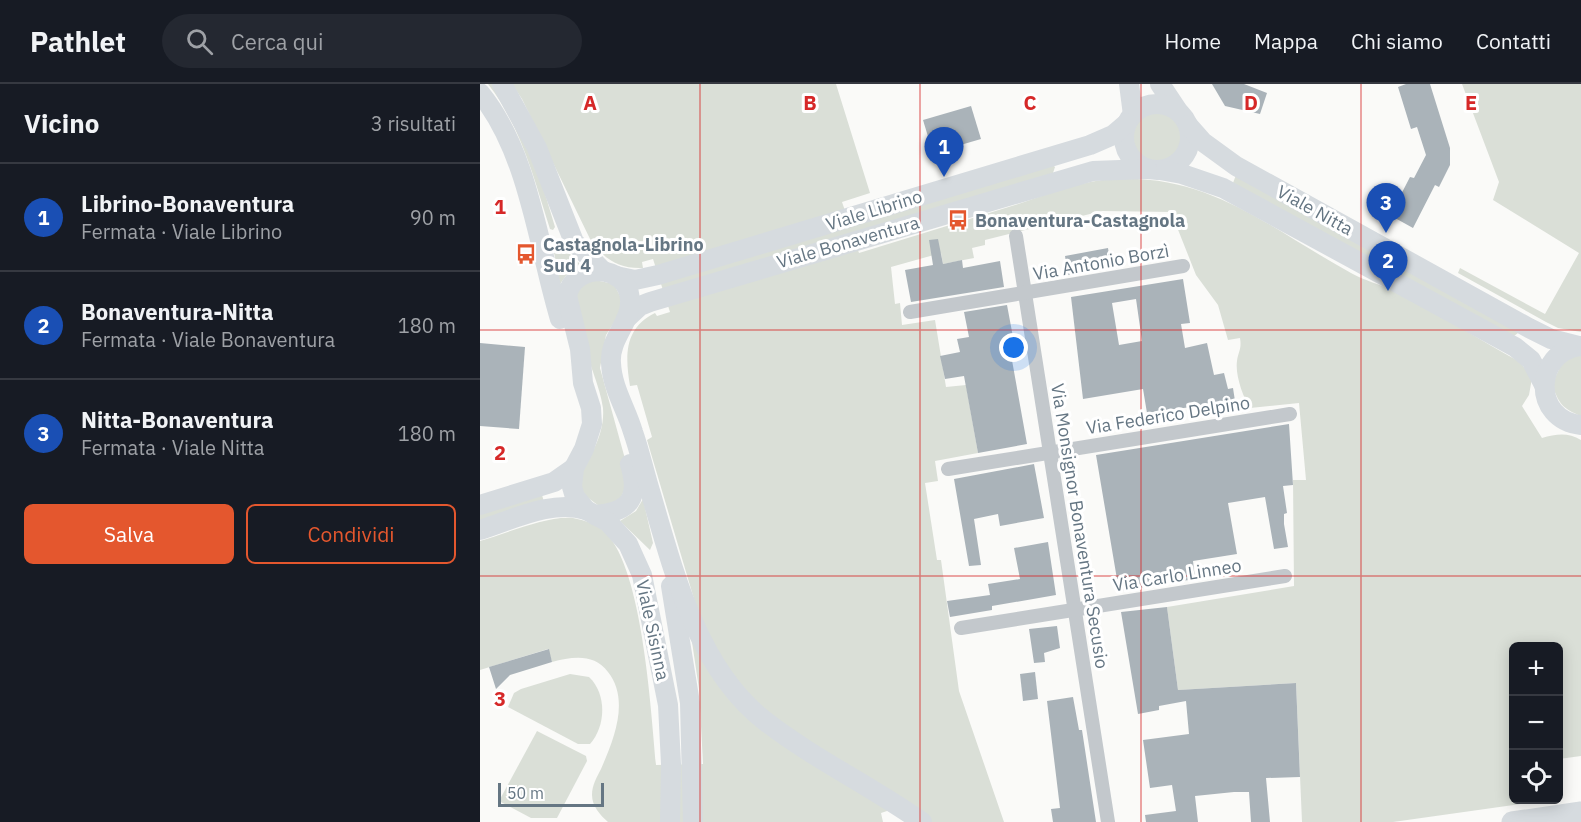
<!DOCTYPE html>
<html lang="it">
<meta charset="utf-8">
<style>
:root{--surface:#171b24;--page:#242831;--text:#f1f3f6;--muted:#9ea1a6;--line:#363941;--accent:#e4572e}
body{margin:0;font-family:"IBM Plex Sans",sans-serif;background:var(--page);color:var(--text)}
.controls{position:absolute;right:18px;bottom:18px;display:grid;overflow:hidden;border-radius:9px;box-shadow:0 3px 15px #0003}
.controls button{width:54px;height:54px;display:grid;place-items:center;padding:0;border:0;border-bottom:2px solid var(--line);background:var(--surface);color:var(--text);font:30px sans-serif}
.scale{position:absolute;left:18px;bottom:15px;width:106px;box-sizing:border-box;padding-left:6px;border:3px solid #657683;border-top:0;font-size:16px;line-height:21px;white-space:nowrap;color:#657683;-webkit-text-stroke:4px #fff;paint-order:stroke}
.you{position:absolute;left:534px;top:264px;width:21px;height:21px;margin:-15px;border:4px solid #fff;border-radius:50%;background:#1a73e8;box-shadow:0 0 0 9px #1a73e833}
.badge{display:grid;place-items:center;width:39px;height:39px;border-radius:50%;background:var(--accent);color:#fff;font-size:20px;font-weight:700}
.pin{position:absolute;translate:-50% -50px;filter:drop-shadow(0 2px 3px #0008)}
.pin::after{content:'';position:absolute;top:32px;width:21px;height:18px;background:inherit;clip-path:polygon(0 0,100% 0,50% 100%)}
.list{margin:0;padding:0;list-style:none}
h2{display:flex;justify-content:space-between;align-items:center;height:78px;margin:0;padding:0 24px;font-size:26px}
h2 small{font-size:20px;font-weight:400;color:var(--muted)}
.list li{display:grid;grid-template-columns:39px 1fr auto;gap:18px;align-items:center;box-sizing:border-box;height:108px;padding:0 24px;border-top:2px solid var(--line)}
.list b{display:block;font-size:22px;white-space:nowrap}
.list p{margin:0;font-size:20px;white-space:nowrap;color:var(--muted)}
.list em{font-size:20px;font-style:normal;color:var(--muted)}
.actions{display:flex;gap:12px;padding:18px 24px}
.actions a{flex:1;padding:14px 0;border:2px solid var(--accent);border-radius:9px;text-align:center;font-size:21px;color:var(--accent)}
.actions .main{background:var(--accent);color:#fff}
.icon{flex:none;width:33px;height:33px;fill:none;stroke:currentColor;stroke-width:2;stroke-linecap:round;stroke-linejoin:round}
.map{position:relative;flex:none;width:1101px;height:738px;overflow:hidden}
header{display:flex;align-items:center;gap:36px;box-sizing:border-box;height:84px;padding:0 30px;background:var(--surface);border-bottom:2px solid var(--line)}
header strong{font-size:28px}
nav{display:flex;gap:33px;margin-inline-start:auto;font-size:21px}
.search{width:420px;height:54px;background:var(--page);display:flex;align-items:center;gap:15px;box-sizing:border-box;padding:0 21px;border-radius:33px;color:var(--muted);font-size:22px}
main{display:flex}
aside{flex:1;background:var(--surface)}
.map>svg:first-child{display:block}
.green{fill:#dadfd7}
.building{fill:#aab3b9;fill-rule:evenodd}
.lines{fill:none;stroke-linecap:round;stroke-linejoin:round}
.minor{stroke:#c3c8cc;stroke-width:14}
.secondary{stroke:#d6dbdf;stroke-width:20}
.primary{stroke:#d6dbdf;stroke-width:21}
.grid{fill:none;stroke:#d62828;stroke-width:1.5;stroke-opacity:0.55}
.labels{text-anchor:middle;dominant-baseline:central;stroke-width:6;stroke-linejoin:round;paint-order:stroke}
.street-label{font-size:18px;fill:#657683;stroke:#fff}
.poi-label{font-size:18px;font-weight:bold;fill:#657683;stroke:#fff;text-anchor:start}
.grid-label{font-size:20px;text-anchor:middle;font-weight:bold;fill:#d62828;stroke:#fff;stroke-width:6;stroke-linejoin:round;paint-order:stroke}
</style>
<header>
<strong>Pathlet</strong>
<div class="search"><svg class="icon" aria-label="search" viewBox="0 0 24 24"><circle cx="10" cy="10" r="6"/><path d="M15 15l6 6"/></svg>Cerca qui</div>
<nav><a>Home</a><a>Mappa</a><a>Chi siamo</a><a>Contatti</a></nav>
</header>
<main>
<aside>
<h2>Vicino<small>3 risultati</small></h2>
<ul class="list">
<li><span class="badge" style="background:#1a4fb4">1</span><div><b>Librino-Bonaventura</b><p>Fermata · Viale Librino</p></div><em>90 m</em></li>
<li><span class="badge" style="background:#1a4fb4">2</span><div><b>Bonaventura-Nitta</b><p>Fermata · Viale Bonaventura</p></div><em>180 m</em></li>
<li><span class="badge" style="background:#1a4fb4">3</span><div><b>Nitta-Bonaventura</b><p>Fermata · Viale Nitta</p></div><em>180 m</em></li>
</ul>
<div class="actions"><a class="main">Salva</a><a>Condividi</a></div>
</aside>
<div class="map">
<svg width="1101" height="738" viewBox="0 0 1101 738">
<rect width="100%" height="100%" fill="#fafaf8"/>
<g class="green">
<path d="M8 0H16L53 70 75 143 73 146 70 145C54 95 41 42 8 0Z"/>
<path d="M32 0H356L390 109 362 118 370 141 573 81 575 83 573 89 372 150 379 169C431 153 483 137 535 121 563 112 593 100 622 96 726 85 787 143 871 189 885 197 900 200 913 207 957 228 998 255 1040 278L1052 294 1049 311 1042 322 1062 354C1076 350 1088 348 1101 356V672L1079 675 1078 562H1034V716H1047L1048 719 913 738H822L816 599 698 606 687 523 814 502 813 396H826L819 319 770 324C763 313 755 291 757 277 758 268 762 265 760 254L748 256 738 221 716 191 691 128 622 127 505 156V161L492 164 494 174 463 180 461 169 411 183 415 220 420 219 422 241 455 236 466 303 486 301 498 369 455 377 458 397 445 399 457 476H461L479 607 524 738H444L428 720 401 729 403 738H128C120 731 112 722 112 711 112 701 117 693 121 685 134 655 150 616 128 588 114 569 92 573 72 578L68 565 0 586V457C25 450 68 431 93 434 104 436 119 441 126 449 163 487 171 628 176 681L223 680 219 605 212 558 215 557 222 542 167 356 172 353 157 301 150 302C145 272 144 244 175 229L177 232 190 228 173 175 162 178 163 184C140 185 126 176 112 159L42 15Z"/>
<polygon points="982,0 1101,0 1101,248 1078,244 1066,238 978,189 980,184 1065,230 1099,169 1013,116 1019,98"/>
<circle cx="677" cy="52" r="25"/>
<polygon points="756,91 1038,247 1038,249 1034,252 753,99"/>
<polygon points="80,154 88,168 101,181 90,186 80,200 72,158"/>
<path d="M110 195 134 200 141 214 140 229 126 251 120 284 150 393 139 418 119 422 103 410 100 394C110 371 125 351 123 324 120 294 86 232 96 207 98 202 105 198 110 195Z"/>
<path d="M1101 270V332C1082 325 1078 318 1072 300L1083 277Z"/>
<polygon points="62,411 64,418 0,439 0,429"/>
<polygon points="163,415 173,459 170,466 140,437 156,427"/>
<path d="M90 590 109 593C127 610 126 642 110 660H98L28 623 34 609 41 605Z"/>
<polygon points="57,647 106,672 107,677 77,734 51,734 19,717"/>
</g>
<g class="building">
<polygon points="732,0 764,0 787,9 780,30 745,22"/>
<polygon points="926,0 950,0 970,64 970,81 959,103 955,101 933,144 915,134 919,127 914,124 930,93 934,94 946,71 937,43 931,45 918,3"/>
<polygon points="491,22 501,55 453,69 443,36"/>
<polygon points="458,155 463,180 482,176 483,184 520,177 524,203 431,218 425,186 453,181 449,156"/>
<polygon points="628,164 631,184 588,191 585,172"/>
<path d="M703 195 710 239 701 240 705 264 727 259 734 291 744 289 748 305 753 304 755 317 667 329 663 305 603 315 591 213ZM656 215 662 257 639 261 632 219Z"/>
<polygon points="527,221 533,253 528,254 547,360 498,369 484,292 465,295 460,272 480,268 477,255 489,253 484,228"/>
<polygon points="0,259 45,263 39,345 0,342"/>
<polygon points="809,340 813,401 803,402 807,429 804,430 804,440 808,463 794,465 785,413 748,419 757,470 713,477 715,495 639,507 616,371"/>
<polygon points="554,380 564,434 520,442 518,430 494,435 501,481 489,482 474,395"/>
<polygon points="568,458 576,511 512,522 512,526 470,533 467,517 510,511 508,500 540,495 534,464"/>
<polygon points="687,523 698,606 816,599 820,693 786,694 790,738 771,738 769,708 754,708 715,712 718,738 666,738 665,731 696,727 692,701 670,704 663,656 709,650 706,617 679,622 679,626 658,630 641,528"/>
<polygon points="577,542 580,564 564,569 565,578 554,579 549,545"/>
<polygon points="69,565 72,578 30,591 16,605 9,583"/>
<polygon points="555,588 558,615 543,617 540,590"/>
<polygon points="593,613 599,646 602,646 616,738 573,738 571,725 580,724 567,617"/>
</g>
<g class="lines">
<g class="minor">
<polyline points="536,152 628,738"/>
<polyline points="430,228 703,182"/>
<polyline points="468,385 810,330"/>
<polyline points="481,544 805,492"/>
</g>
<g class="secondary">
<polyline points="22,0 57,64 94,158 122,186"/>
<polyline points="649,0 653,31"/>
<polyline points="680,0 698,27"/>
<path d="M0 9C49 69 58 162 80 235"/>
<circle cx="677" cy="53" r="33"/>
<polyline points="708,41 723,58 756,82 1049,244 1071,255 1099,262"/>
<polyline points="680,86 702,90 743,104 1035,263 1051,276 1064,301"/>
<polyline points="136,192 155,196 178,191 610,61 633,51 647,39"/>
<polyline points="146,235 160,222 170,218 613,87 667,85"/>
<path d="M1101 262C1053 268 1052 336 1101 341"/>
<polyline points="0,421 74,398 94,384"/>
<path d="M115 431C151 428 160 413 150 380"/>
<path d="M0 446C32 436 73 415 106 426"/>
<polyline points="191,502 210,619 213,738"/>
<path d="M190 738 191 680 188 621 162 491 148 460 128 438 106 426 95 413 92 403 94 384 104 365 112 340 111 324 103 299 100 265 87 212C94 178 147 179 150 215 152 238 129 254 131 279 132 304 146 324 153 348 159 365 163 383 168 400 192 481 215 583 285 637 334 675 391 702 442 738"/>
</g>
<polyline class="primary" points="1032,738 1101,728"/>
</g>
<path class="grid" d="M220 0V738M440 0V738M661 0V738M881 0V738M0 246H1101M0 492H1101"/>
<defs>
<g id="bus-bare" transform="scale(1.62)"><path d="M-5-6H5V4H4V6H2V4H-2V6H-4V4H-5ZM-3.5-4V0h7V-4ZM-3.5 1.2v1.5H-2V1.2ZM2 1.2v1.5H3.5V1.2Z" fill="#e4572e" stroke="#fff" stroke-width="2.5" paint-order="stroke"/></g>
</defs>
<g fill-rule="evenodd">
<use href="#bus-bare" x="478" y="136"/>
<use href="#bus-bare" x="46" y="170"/>
</g>
<g class="labels">
<g class="street-label">
<text transform="translate(394 126) rotate(-17)">Viale Librino</text>
<text transform="translate(835 126) rotate(29)">Viale Nitta</text>
<text transform="translate(368 158) rotate(-16)">Viale Bonaventura</text>
<text transform="translate(621 178) rotate(-10)">Via Antonio Borzì</text>
<text transform="translate(688 331) rotate(-9)">Via Federico Delpino</text>
<text transform="translate(600 442) rotate(81)">Via Monsignor Bonaventura Secusio</text>
<text transform="translate(697 491) rotate(-9)">Via Carlo Linneo</text>
<text transform="translate(173 546) rotate(78)">Viale Sisinna</text>
</g>
<g class="poi-label">
<text x="495" y="136">Bonaventura-Castagnola</text>
<text x="63" y="160">Castagnola-Librino<tspan x="63" dy="21">Sud 4</tspan></text>
</g>
</g>
<g class="grid-label">
<text x="110" y="26">A</text>
<text x="330" y="26">B</text>
<text x="550" y="26">C</text>
<text x="771" y="26">D</text>
<text x="991" y="26">E</text>
<text x="20" y="130">1</text>
<text x="20" y="376">2</text>
<text x="20" y="622">3</text>
</g>
</svg>
<div class="controls">
<button>+</button>
<button>−</button>
<button><svg class="icon" aria-label="locate" viewBox="0 0 24 24"><circle cx="12" cy="12" r="6"/><path d="M12 2v4M12 18v4M2 12h4M18 12h4"/></svg></button>
</div>
<div class="scale">50 m</div>
<div class="you"></div>
<div class="pin badge" style="left:464px;top:93px;background:#1a4fb4">1</div>
<div class="pin badge" style="left:908px;top:207px;background:#1a4fb4">2</div>
<div class="pin badge" style="left:906px;top:149px;background:#1a4fb4">3</div>
</div>
</main>
